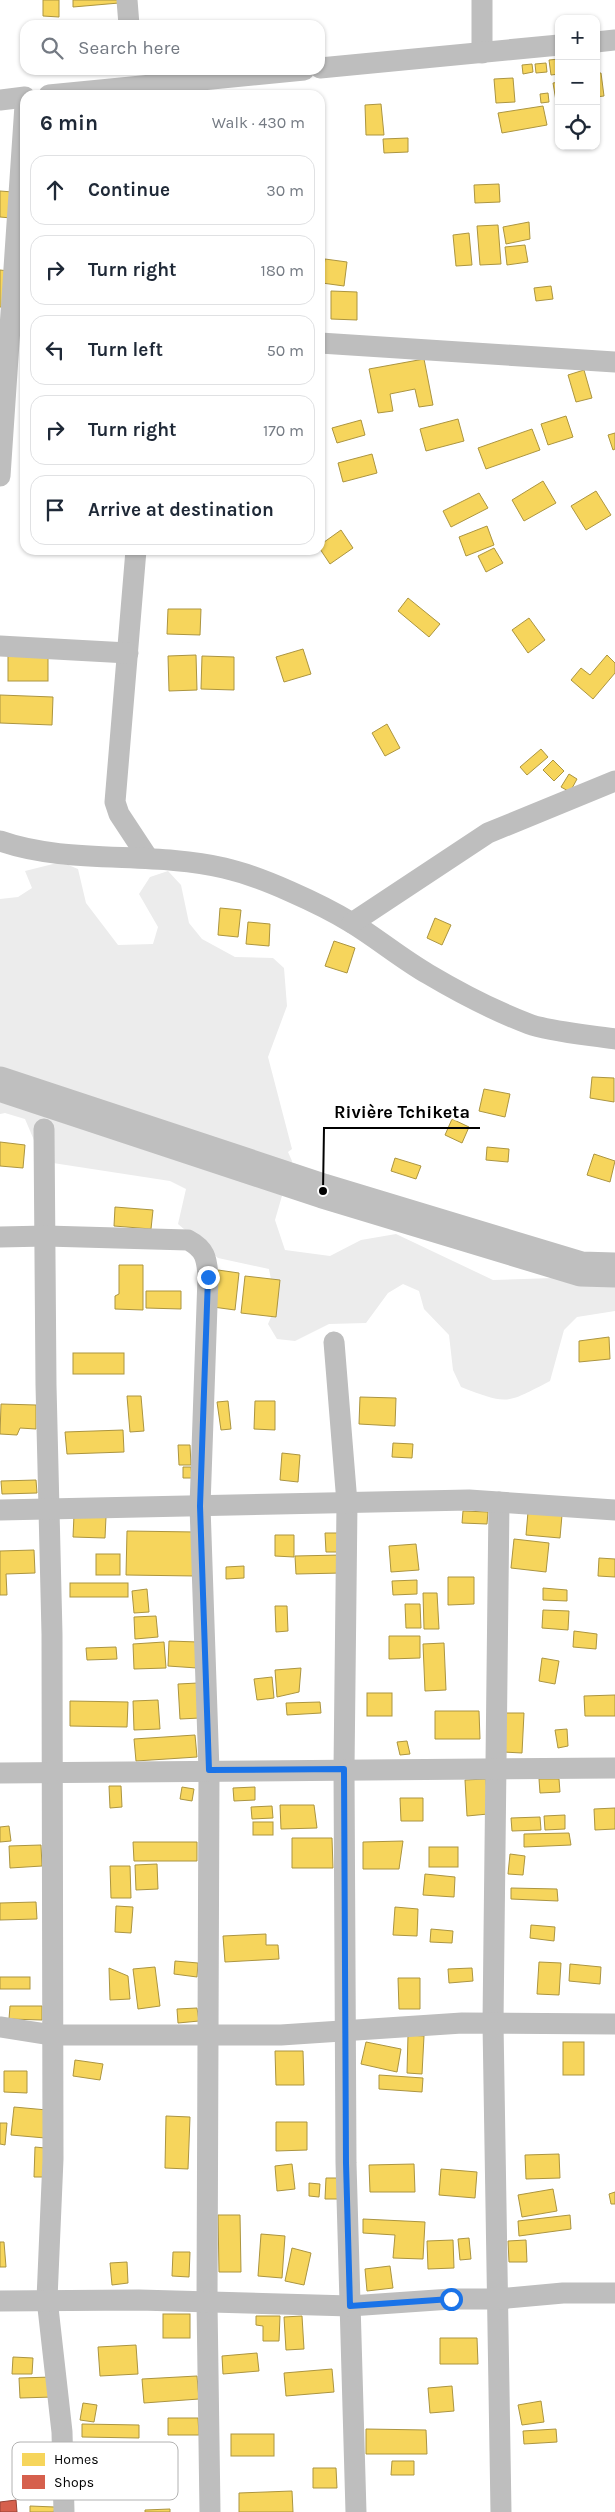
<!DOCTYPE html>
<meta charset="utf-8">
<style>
:root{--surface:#fff;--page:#f2f2f3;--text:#1f2937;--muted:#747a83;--line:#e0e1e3}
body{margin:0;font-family:Karla,sans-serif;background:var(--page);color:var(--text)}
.controls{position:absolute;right:15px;top:15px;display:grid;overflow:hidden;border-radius:10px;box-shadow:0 1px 4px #0004}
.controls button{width:45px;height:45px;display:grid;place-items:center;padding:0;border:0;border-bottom:1px solid var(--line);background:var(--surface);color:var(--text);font:25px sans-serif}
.stop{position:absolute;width:15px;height:15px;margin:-11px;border:4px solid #1a73e8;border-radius:50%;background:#fff}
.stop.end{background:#1a73e8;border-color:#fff;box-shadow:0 1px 5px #0008}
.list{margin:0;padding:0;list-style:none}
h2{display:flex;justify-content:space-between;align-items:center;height:65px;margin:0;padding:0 20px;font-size:21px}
h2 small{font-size:16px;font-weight:400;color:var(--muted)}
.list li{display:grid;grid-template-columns:32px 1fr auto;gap:15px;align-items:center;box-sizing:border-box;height:70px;margin:0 10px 10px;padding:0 10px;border:1px solid var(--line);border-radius:15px}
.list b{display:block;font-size:19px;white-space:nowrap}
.list em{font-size:16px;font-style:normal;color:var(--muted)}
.icon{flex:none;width:28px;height:28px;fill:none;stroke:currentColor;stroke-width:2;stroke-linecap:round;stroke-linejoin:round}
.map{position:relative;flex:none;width:615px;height:2512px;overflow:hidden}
.search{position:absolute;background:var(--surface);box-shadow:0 1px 4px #0004;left:20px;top:20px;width:305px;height:55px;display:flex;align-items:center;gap:12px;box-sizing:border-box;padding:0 18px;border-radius:15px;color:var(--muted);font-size:19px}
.panel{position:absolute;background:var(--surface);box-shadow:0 1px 4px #0004;left:20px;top:90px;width:305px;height:465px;border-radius:15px}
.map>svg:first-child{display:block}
.green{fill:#ececec}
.homes{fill:#f6d55c;stroke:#ac9540}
.shops{fill:#d6604d;stroke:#964336}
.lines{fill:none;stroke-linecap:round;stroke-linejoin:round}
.river{stroke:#bfbfbf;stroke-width:35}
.minor{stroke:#bebebe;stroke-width:21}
.route{stroke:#1a73e8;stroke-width:6}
.key{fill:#fff;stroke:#b2b2b2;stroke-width:1}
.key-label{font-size:14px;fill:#000}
.leader{fill:none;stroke:#000;stroke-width:2}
.callout-dot{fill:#000;stroke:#fff;stroke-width:2}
.callout-label{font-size:18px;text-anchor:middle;font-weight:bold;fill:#000;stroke:#fff;stroke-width:5;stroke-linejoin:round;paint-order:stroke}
</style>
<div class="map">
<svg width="615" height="2512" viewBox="0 0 615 2512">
<rect width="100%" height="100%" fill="#fff"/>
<path class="green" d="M61 862 78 869 86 903 118 945 153 944 158 927 139 894 150 877 168 871 181 885 189 923 202 939 235 957 273 958 284 968 287 1006 268 1057 292 1149 288 1152 292 1161 275 1220 285 1250 330 1256 361 1240 396 1234 493 1280 615 1276V1311L577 1317 564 1330 550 1381C506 1404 508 1405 461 1387L453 1370 449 1335 424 1309 419 1291 403 1284 388 1293 366 1323 329 1324 295 1341 277 1339 268 1324 276 1306 269 1269 218 1258 178 1224 186 1189 170 1181 53 1163 39 1152 25 1119 5 1113 0 1114V899L18 897 32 888 25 871Z"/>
<g class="homes">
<polygon points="43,0 59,0 59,17 43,16"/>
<polygon points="73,0 119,0 119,3 73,7"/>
<polygon points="559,59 559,74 551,75 549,60"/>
<polygon points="546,63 547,72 536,73 535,64"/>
<polygon points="532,64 533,72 523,74 522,65"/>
<polygon points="596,73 601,73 604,96 596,97"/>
<polygon points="513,78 515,102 496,103 494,79"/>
<polygon points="559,82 559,113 558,113 553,83"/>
<polygon points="548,93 549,102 541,103 540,94"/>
<polygon points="381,104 384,135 366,135 365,105"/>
<polygon points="543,106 547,125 502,133 498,113"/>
<polygon points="408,138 408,152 384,153 383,139"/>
<polygon points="499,184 500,202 475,203 474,185"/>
<polygon points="0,191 13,192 11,218 0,217"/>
<polygon points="529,222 530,239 506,244 503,227"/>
<polygon points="498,225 501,264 480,265 477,226"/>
<polygon points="469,233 472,265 456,266 453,235"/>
<polygon points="525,245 528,262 507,265 505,247"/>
<polygon points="325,259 347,262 344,286 322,283"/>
<polygon points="0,270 9,271 7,307 0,307"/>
<polygon points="551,286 553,299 536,301 534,288"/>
<polygon points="331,291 357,292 357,320 331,319"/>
<polygon points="424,359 433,405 419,407 415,389 390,394 393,411 378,413 369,369"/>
<polygon points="584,370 592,398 576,402 568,375"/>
<polygon points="566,416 573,437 548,445 541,424"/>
<polygon points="458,419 464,441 426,451 420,429"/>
<polygon points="361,420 365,435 337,443 332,428"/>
<polygon points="532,429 540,450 486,469 478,448"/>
<polygon points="615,433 615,449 613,450 608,435"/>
<polygon points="372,454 377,473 343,482 338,463"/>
<polygon points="543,481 556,503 524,521 512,500"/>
<polygon points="596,491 611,515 586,530 571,506"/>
<polygon points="479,493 488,508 451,527 443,511"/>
<polygon points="487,526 494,545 466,556 459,537"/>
<polygon points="341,530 353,548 330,564 320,549 320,545"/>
<polygon points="494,548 503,563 486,572 478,556"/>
<polygon points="408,598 440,624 429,637 398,611"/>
<polygon points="168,609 201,609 200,635 167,634"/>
<polygon points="529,618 545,640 528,653 512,630"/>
<polygon points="303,649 311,674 284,682 276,657"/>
<rect x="8" y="654" width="40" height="27"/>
<polygon points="196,655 197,690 169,691 168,656"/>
<polygon points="607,655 615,663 615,673 593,699 571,680 581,668 590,675"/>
<polygon points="202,656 234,657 234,690 201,689"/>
<polygon points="0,695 53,697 52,725 0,723"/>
<polygon points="387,724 400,748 385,756 372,733"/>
<polygon points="541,749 548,757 527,775 520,767"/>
<polygon points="553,760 564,771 554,781 543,770"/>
<polygon points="569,774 577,779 570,792 561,787"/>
<polygon points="220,908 241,910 238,937 218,935"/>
<polygon points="435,918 451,925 442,945 427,938"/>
<polygon points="248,922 270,924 269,946 246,944"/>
<polygon points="334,941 355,948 347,973 325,966"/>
<polygon points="592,1077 614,1078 614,1102 590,1098"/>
<polygon points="484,1089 510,1094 505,1117 479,1111"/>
<polygon points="452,1119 469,1127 462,1143 445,1135"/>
<polygon points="0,1142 25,1145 23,1168 0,1166"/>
<polygon points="487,1147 509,1149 508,1162 486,1160"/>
<polygon points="594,1154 615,1161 610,1182 587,1175"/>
<polygon points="395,1158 421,1166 416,1179 391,1171"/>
<polygon points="115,1207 153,1210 151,1229 114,1226"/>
<polygon points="119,1265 143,1265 143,1310 115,1309 115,1296 119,1294"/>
<polygon points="218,1270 239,1273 235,1310 213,1307"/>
<polygon points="245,1276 280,1280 276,1317 241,1313"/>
<polygon points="146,1291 181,1291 181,1309 146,1308"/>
<polygon points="609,1337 610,1359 579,1362 579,1341"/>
<rect x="73" y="1353" width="51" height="21"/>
<polygon points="127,1396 141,1396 144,1431 130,1432"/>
<polygon points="360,1397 396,1398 395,1426 359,1424"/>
<polygon points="228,1401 231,1429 221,1430 217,1402"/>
<polygon points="255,1401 275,1401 275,1430 254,1429"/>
<polygon points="1,1404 36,1405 36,1429 20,1428 17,1435 0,1434"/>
<polygon points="123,1430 124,1452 67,1454 65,1432"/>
<polygon points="393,1443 413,1444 412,1458 392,1457"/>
<polygon points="178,1445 190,1445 191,1465 179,1465"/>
<polygon points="282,1453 300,1455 298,1482 280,1480"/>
<polygon points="183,1467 191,1467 192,1478 183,1478"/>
<polygon points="36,1480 37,1493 2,1494 1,1481"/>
<polygon points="463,1511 488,1512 487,1524 462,1523"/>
<polygon points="528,1512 562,1515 560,1538 526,1535"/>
<polygon points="74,1515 106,1517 105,1538 73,1537"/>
<polygon points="127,1531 195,1532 195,1576 126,1575"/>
<polygon points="325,1533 340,1533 341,1552 326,1552"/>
<polygon points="275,1535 294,1535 294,1557 275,1556"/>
<polygon points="514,1539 549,1543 546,1572 511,1568"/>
<polygon points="416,1544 419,1570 391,1572 389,1546"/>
<polygon points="34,1550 35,1573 6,1574 7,1595 0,1595 0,1551"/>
<rect x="96" y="1554" width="24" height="21"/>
<polygon points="341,1555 342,1573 296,1574 295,1556"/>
<polygon points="599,1558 615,1559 615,1577 598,1576"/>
<polygon points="244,1566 244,1578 226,1579 226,1567"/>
<polygon points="448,1577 474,1577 474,1604 448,1605"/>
<polygon points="417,1580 417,1594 393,1595 392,1581"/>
<rect x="70" y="1583" width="58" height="14"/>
<polygon points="543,1588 567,1590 567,1601 543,1600"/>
<polygon points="147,1589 149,1612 134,1613 132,1591"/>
<polygon points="423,1593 437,1593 439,1629 424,1629"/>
<polygon points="405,1604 420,1604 421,1628 406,1628"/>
<polygon points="275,1606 287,1606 288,1631 276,1632"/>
<polygon points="543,1610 569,1611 568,1630 542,1628"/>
<polygon points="156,1616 158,1637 135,1639 134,1617"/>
<polygon points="574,1631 597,1634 596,1649 573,1647"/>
<polygon points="389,1636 420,1636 420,1658 389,1659"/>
<polygon points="169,1641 198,1642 197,1668 168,1666"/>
<polygon points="164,1642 166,1668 134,1669 133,1644"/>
<polygon points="444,1643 446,1690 425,1691 423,1644"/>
<polygon points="116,1647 117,1659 87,1660 86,1648"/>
<polygon points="542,1658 559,1661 555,1684 539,1681"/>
<polygon points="301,1668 299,1692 277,1697 275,1670"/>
<polygon points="272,1677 274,1698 257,1700 254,1679"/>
<polygon points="198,1683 200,1718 180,1719 178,1684"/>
<rect x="367" y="1693" width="25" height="23"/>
<polygon points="615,1695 615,1716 585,1716 584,1696"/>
<polygon points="158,1700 160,1729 134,1730 133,1701"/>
<polygon points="70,1701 128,1702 127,1727 70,1726"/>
<polygon points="320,1702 321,1713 287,1715 286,1703"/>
<polygon points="435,1711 479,1711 480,1739 435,1739"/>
<polygon points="504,1713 524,1713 522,1753 503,1752"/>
<polygon points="567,1729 568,1746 558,1748 555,1730"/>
<polygon points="195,1735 197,1757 136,1761 134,1739"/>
<polygon points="407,1741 410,1754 400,1755 397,1742"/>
<polygon points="486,1779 488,1814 467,1816 465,1780"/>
<polygon points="539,1779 559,1779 560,1792 540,1793"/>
<polygon points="109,1786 121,1786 122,1807 110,1808"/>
<polygon points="182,1787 194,1789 192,1801 180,1799"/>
<polygon points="255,1787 255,1800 234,1801 233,1788"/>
<polygon points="400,1798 423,1798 423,1821 401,1821"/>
<polygon points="280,1805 314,1805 317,1828 281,1829"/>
<polygon points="272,1806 273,1818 252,1819 251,1807"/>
<polygon points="615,1808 615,1829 595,1830 594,1809"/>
<polygon points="565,1815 565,1829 545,1830 544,1816"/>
<polygon points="540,1817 541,1830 512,1831 511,1818"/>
<rect x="253" y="1822" width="20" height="13"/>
<polygon points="9,1826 11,1841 0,1842 0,1827"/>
<polygon points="569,1833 571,1845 524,1847 524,1834"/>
<polygon points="292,1838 332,1838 333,1868 292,1868"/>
<polygon points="403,1841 399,1869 363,1869 363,1842"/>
<polygon points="133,1842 197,1842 197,1861 134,1861"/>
<polygon points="41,1845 42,1866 10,1868 9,1846"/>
<rect x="429" y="1847" width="29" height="20"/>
<polygon points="510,1854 525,1856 523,1875 508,1874"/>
<polygon points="157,1864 158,1889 136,1890 135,1865"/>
<polygon points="110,1866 130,1866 131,1898 111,1898"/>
<polygon points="425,1874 455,1877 454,1897 423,1895"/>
<polygon points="511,1888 557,1889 558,1901 511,1899"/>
<polygon points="36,1902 37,1919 0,1920 0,1903"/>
<polygon points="116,1906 133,1907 131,1933 115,1932"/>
<polygon points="395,1907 418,1909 417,1936 393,1935"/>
<polygon points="531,1925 555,1927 554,1941 530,1938"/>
<polygon points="431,1929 453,1931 452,1943 430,1942"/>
<polygon points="266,1934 266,1945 278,1945 279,1959 225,1962 223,1936"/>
<polygon points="175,1961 198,1963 197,1977 174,1974"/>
<polygon points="539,1962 561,1963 559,1995 537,1994"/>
<polygon points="570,1964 601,1967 600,1984 569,1981"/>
<polygon points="155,1967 160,2006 138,2009 133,1969"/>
<polygon points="109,1968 128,1976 130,1999 110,2000"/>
<polygon points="472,1968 473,1981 449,1983 448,1969"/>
<rect x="0" y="1977" width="30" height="12"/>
<polygon points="398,1978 420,1978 420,2009 399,2009"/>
<polygon points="10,2006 42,2006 42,2020 9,2019"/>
<polygon points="197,2008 199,2021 178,2023 177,2009"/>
<polygon points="408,2035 424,2036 422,2074 407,2073"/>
<polygon points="366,2042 401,2049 397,2072 361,2064"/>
<rect x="563" y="2042" width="21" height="33"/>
<polygon points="275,2051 303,2051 304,2085 276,2085"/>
<polygon points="75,2060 103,2064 100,2080 73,2076"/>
<polygon points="4,2071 27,2071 27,2093 4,2092"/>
<polygon points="379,2075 423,2078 422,2092 379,2089"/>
<polygon points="14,2107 47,2110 45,2138 11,2135"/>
<polygon points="166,2116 190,2117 188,2169 165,2168"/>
<polygon points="276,2122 307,2122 307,2150 276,2151"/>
<polygon points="0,2123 7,2123 5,2145 0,2144"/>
<polygon points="35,2147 45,2148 45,2177 34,2177"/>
<polygon points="559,2154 560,2178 526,2179 525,2155"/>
<polygon points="292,2164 295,2189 277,2191 275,2166"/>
<polygon points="414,2164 415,2192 370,2192 369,2165"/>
<polygon points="441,2169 477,2172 475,2198 439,2195"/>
<polygon points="326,2178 339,2178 338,2199 325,2199"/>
<polygon points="309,2183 320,2184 319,2197 309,2196"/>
<polygon points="553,2189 557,2211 522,2217 518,2195"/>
<polygon points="615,2192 615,2204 611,2204 609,2194"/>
<polygon points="218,2215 240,2215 241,2272 219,2272"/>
<polygon points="570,2215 571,2229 519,2236 518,2221"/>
<polygon points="363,2219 425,2222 423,2259 393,2258 395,2235 363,2233"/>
<polygon points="261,2234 285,2236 282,2278 258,2276"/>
<polygon points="469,2238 471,2259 460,2260 458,2239"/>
<polygon points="453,2240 454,2268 428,2269 427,2241"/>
<polygon points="526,2240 527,2262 509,2262 508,2241"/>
<polygon points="0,2242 4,2242 6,2267 0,2267"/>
<polygon points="292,2248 311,2253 304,2285 285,2281"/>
<polygon points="173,2252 190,2252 189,2277 172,2276"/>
<polygon points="127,2262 128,2283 112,2285 110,2263"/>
<polygon points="390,2266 393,2288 367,2291 365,2269"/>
<rect x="163" y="2314" width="27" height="24"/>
<polygon points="256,2316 280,2316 279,2341 263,2341 263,2326 256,2325"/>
<polygon points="302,2316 304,2349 286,2350 284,2317"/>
<polygon points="440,2338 477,2338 478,2364 440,2364"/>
<polygon points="136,2345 138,2374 100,2376 98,2347"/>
<polygon points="257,2353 259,2371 223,2374 222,2356"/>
<polygon points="13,2357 33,2358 32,2374 12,2374"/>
<polygon points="332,2369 334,2392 286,2396 284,2373"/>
<polygon points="197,2376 199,2399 144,2403 142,2379"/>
<polygon points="52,2377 53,2397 20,2398 19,2378"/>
<polygon points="452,2386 454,2411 430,2413 428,2388"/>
<polygon points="541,2401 544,2422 522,2425 518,2405"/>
<polygon points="83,2403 97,2405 94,2422 80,2420"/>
<polygon points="168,2418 198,2418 199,2435 168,2435"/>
<polygon points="82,2424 139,2425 139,2438 82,2437"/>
<polygon points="366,2429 426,2430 427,2454 366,2454"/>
<polygon points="556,2429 557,2442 524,2444 523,2431"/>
<rect x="231" y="2434" width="43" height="22"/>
<polygon points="392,2461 414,2461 414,2475 391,2475"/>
<polygon points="313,2468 336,2468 337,2488 313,2488"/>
<polygon points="292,2491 293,2512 239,2512 239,2493"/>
<polygon points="30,2506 55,2507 54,2512 30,2512"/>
<polygon points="170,2509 170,2512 145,2512 145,2510"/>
</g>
<polygon class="shops" points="16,2500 17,2512 0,2512 0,2502"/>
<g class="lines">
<polyline class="river" points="0,1084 323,1191 581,1269 615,1270"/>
<g class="minor">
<polyline points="127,0 129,25"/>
<polyline points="482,0 482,53"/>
<polyline points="596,42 615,40"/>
<polyline points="320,68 559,45"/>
<polyline points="49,95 304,70"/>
<polyline points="0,100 25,97"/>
<polyline points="320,343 615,362"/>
<polyline points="0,476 25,105"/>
<polyline points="136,550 115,802 119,814 148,858"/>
<polyline points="0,646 128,653"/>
<path d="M0 841C67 865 153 851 224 868 260 876 321 904 352 923 378 939 402 959 428 974 460 993 495 1011 529 1024 550 1032 591 1035 615 1039"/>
<polyline points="352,923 488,833 615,781"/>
<polyline points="44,1129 46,1385 52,1634 53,2159 47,2299 62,2432 64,2512"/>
<path d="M0 1237 46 1236 188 1240C205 1249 207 1258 208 1277L200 1506 209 1771 207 2302 210 2512"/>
<polyline points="334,1342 347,1503 344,1769 346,2163 356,2512"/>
<polyline points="499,1502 493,2023 501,2512"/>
<polyline points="0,1510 469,1500 615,1510"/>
<polyline points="0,1773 615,1768"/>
<polyline points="0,2027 52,2035 281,2035 462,2023 615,2024"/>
<polyline points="0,2301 139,2300 350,2306 451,2299 498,2299 563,2293 615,2293"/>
</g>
</g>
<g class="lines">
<polyline class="route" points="208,1277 200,1506 209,1770 344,1769 346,2163 350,2306 451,2299"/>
</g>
<rect x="12" y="2442" width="166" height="58" rx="8" class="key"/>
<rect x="22" y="2453" width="23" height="13" fill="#f6d55c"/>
<rect x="22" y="2475" width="23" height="14" fill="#d6604d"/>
<g class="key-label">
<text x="54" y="2464">Homes</text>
<text x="54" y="2487">Shops</text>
</g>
<path class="leader" d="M323 1191L324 1128H480"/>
<circle class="callout-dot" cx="323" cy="1191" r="5"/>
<g class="callout-label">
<text x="402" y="1118">Rivière Tchiketa</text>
</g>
</svg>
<div class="controls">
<button>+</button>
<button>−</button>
<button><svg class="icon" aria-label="locate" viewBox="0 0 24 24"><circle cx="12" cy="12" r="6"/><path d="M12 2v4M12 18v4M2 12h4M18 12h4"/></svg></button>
</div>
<div class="stop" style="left:451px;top:2299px"></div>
<div class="stop end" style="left:208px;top:1277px"></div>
<div class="search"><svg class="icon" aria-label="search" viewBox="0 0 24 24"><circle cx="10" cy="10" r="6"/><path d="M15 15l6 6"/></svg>Search here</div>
<section class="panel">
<h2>6 min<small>Walk · 430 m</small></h2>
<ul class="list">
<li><svg class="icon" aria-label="ahead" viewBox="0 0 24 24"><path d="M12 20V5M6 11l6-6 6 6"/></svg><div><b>Continue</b></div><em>30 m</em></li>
<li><svg class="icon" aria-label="right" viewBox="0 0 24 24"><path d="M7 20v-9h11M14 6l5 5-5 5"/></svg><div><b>Turn right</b></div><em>180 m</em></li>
<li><svg class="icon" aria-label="left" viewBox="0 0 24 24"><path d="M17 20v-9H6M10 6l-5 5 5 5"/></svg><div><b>Turn left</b></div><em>50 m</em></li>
<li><svg class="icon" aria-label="right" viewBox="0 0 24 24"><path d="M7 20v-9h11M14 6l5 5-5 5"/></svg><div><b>Turn right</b></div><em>170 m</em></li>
<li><svg class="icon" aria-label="arrive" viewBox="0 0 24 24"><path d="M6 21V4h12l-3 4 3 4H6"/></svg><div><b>Arrive at destination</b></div></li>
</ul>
</section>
</div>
